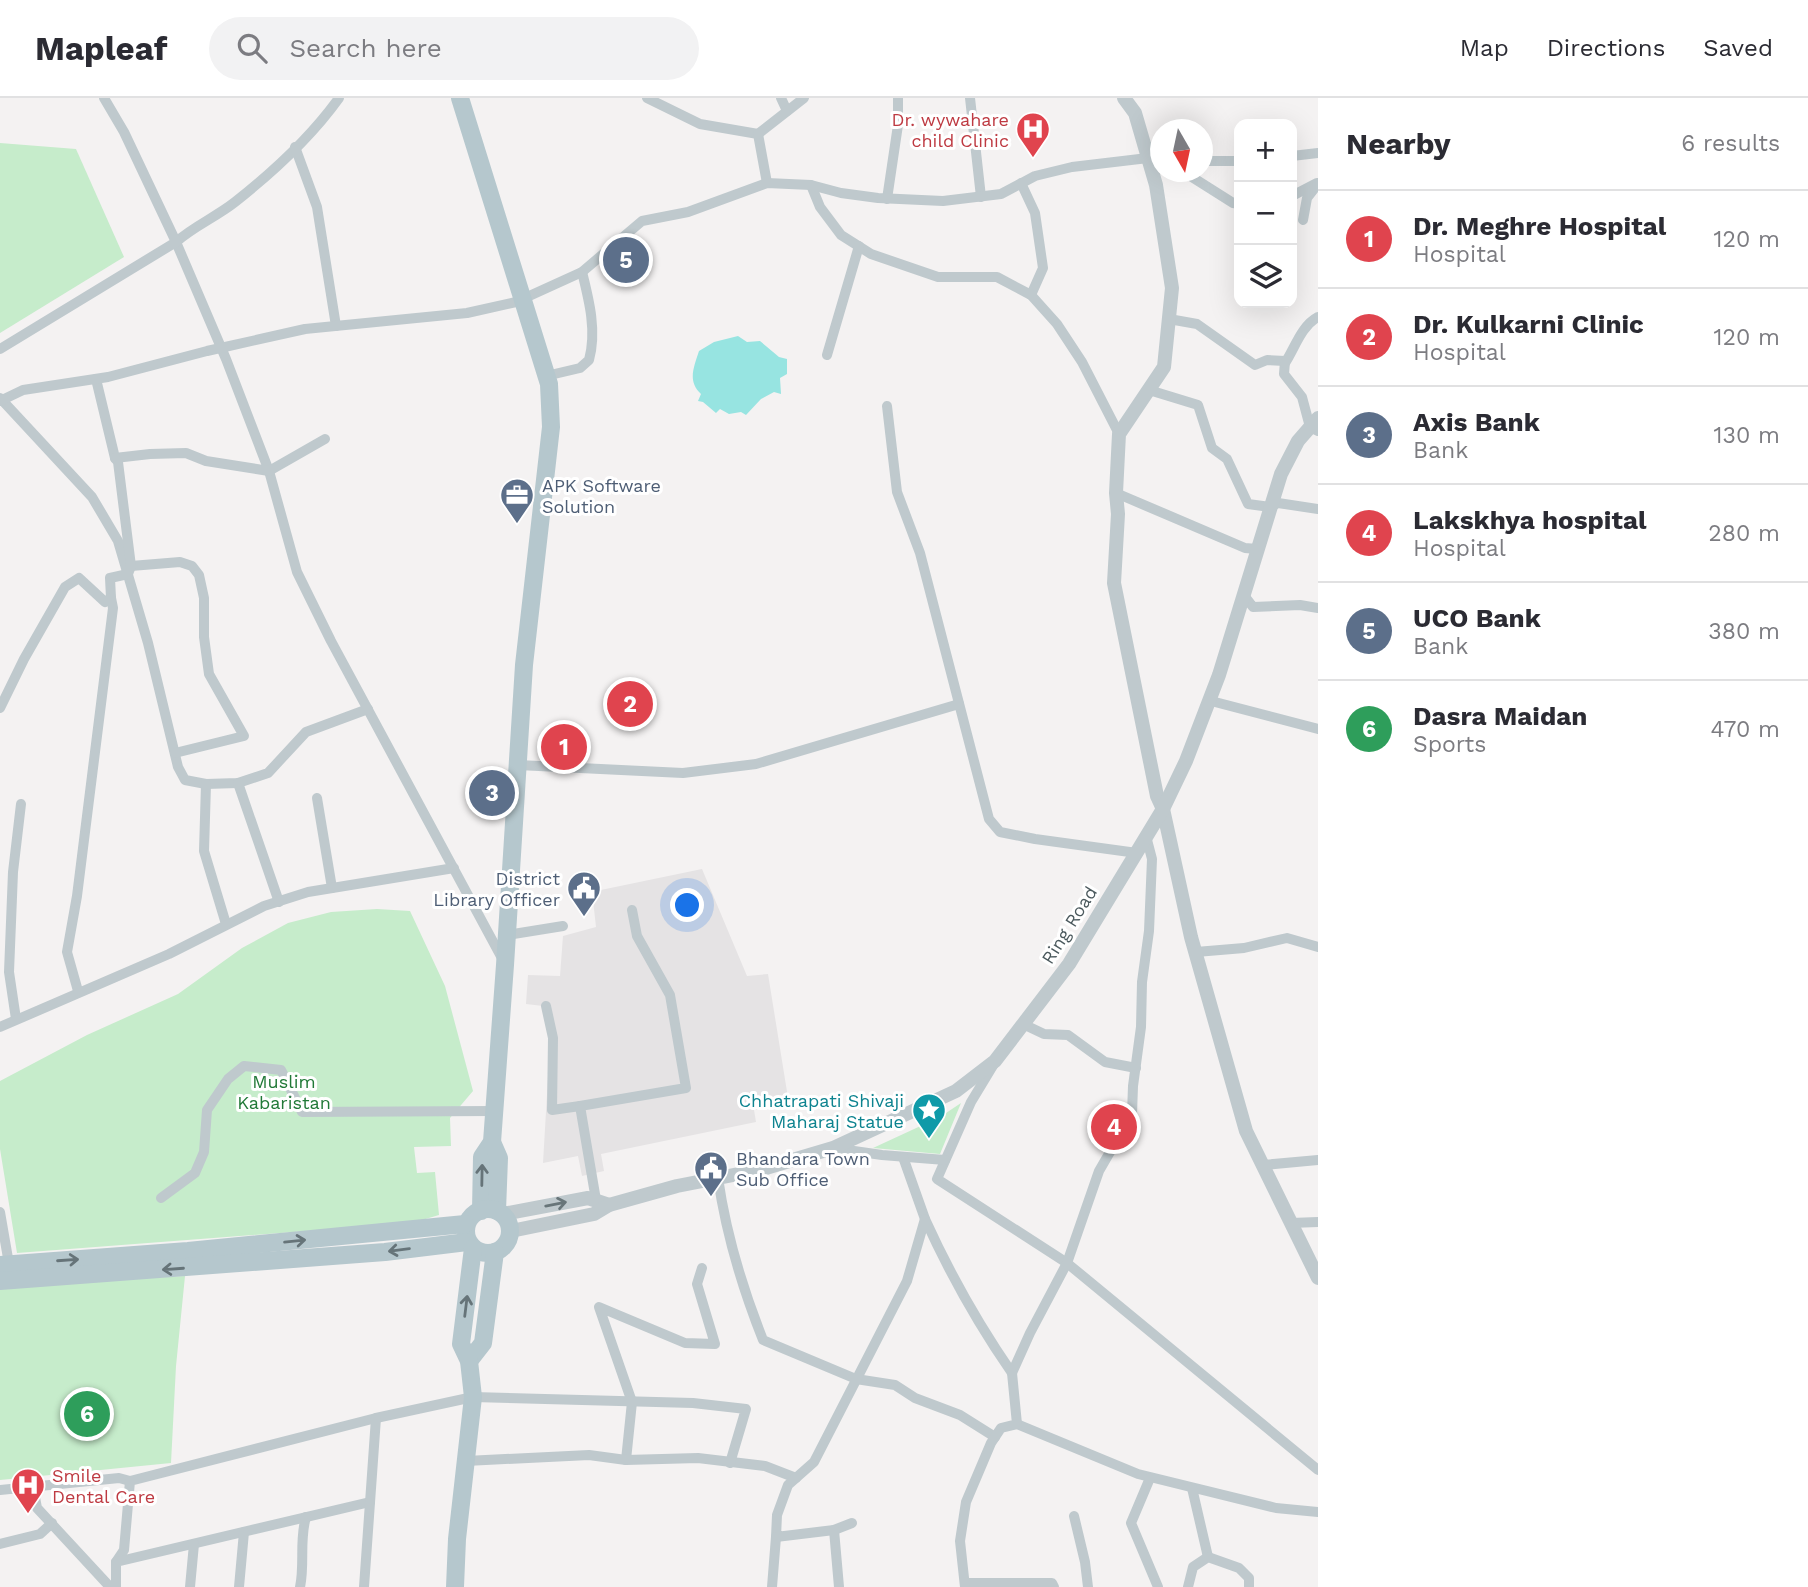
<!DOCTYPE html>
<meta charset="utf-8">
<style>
:root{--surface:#fff;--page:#f2f2f3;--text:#2b2b33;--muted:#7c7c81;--line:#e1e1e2;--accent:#2563eb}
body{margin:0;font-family:"Work Sans",sans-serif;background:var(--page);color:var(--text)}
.controls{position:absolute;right:21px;top:21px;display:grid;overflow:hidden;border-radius:14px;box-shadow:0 7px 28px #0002}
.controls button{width:63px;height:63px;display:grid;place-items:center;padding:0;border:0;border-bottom:2px solid var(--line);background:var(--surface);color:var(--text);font:35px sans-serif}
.compass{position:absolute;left:1150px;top:21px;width:63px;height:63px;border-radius:50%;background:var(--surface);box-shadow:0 7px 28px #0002;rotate:171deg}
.you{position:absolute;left:688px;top:808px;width:24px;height:24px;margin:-18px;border:5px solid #fff;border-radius:50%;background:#1a73e8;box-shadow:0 0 0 10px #1a73e833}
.badge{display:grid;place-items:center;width:46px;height:46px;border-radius:50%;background:var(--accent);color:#fff;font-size:23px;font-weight:700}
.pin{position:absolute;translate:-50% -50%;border:4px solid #fff;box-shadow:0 2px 7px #0006}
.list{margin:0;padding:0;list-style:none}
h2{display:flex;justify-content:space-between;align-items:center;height:91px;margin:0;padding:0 28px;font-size:30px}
h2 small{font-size:23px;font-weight:400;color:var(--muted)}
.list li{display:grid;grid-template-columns:46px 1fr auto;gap:21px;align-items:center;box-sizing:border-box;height:98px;padding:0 28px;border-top:2px solid var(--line)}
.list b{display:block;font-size:26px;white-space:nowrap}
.list p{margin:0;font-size:23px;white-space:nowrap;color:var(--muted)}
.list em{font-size:23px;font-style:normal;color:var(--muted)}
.icon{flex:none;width:38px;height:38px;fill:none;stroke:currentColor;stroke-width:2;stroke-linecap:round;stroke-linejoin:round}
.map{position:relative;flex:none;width:1318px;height:1489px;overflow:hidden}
header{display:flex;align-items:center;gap:42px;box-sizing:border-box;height:98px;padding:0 35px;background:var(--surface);border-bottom:2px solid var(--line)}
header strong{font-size:33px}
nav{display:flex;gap:38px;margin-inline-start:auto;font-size:24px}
.search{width:490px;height:63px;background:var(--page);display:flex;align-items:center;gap:18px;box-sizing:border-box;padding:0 24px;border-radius:38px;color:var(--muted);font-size:26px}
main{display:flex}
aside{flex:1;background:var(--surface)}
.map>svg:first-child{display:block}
.education{fill:#e5e3e4}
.green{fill:#c6eccb}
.water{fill:#97e4e1}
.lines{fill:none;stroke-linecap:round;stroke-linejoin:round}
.minor{stroke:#bfc9cd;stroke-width:10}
.tertiary{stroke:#bfc9cd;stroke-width:14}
.primary{stroke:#b5c7cd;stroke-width:18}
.oneway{stroke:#667479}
.oneway2{stroke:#687579}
.labels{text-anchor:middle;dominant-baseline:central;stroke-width:6;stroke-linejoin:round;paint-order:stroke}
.health-label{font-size:18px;fill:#be3a42;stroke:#fff;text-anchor:end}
.service-label{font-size:18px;fill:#4e5e75;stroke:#fff;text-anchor:start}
.street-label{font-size:18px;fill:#4b595d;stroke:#fff}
.park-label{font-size:18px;fill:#217937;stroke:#fff}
.culture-label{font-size:18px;fill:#0d838f;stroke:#fff;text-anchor:end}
</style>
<header>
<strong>Mapleaf</strong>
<div class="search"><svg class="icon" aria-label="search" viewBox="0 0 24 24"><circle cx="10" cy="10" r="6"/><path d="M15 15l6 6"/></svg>Search here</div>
<nav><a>Map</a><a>Directions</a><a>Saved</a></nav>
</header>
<main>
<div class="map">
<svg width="1318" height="1489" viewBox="0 0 1318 1489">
<rect width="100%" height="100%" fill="#f4f2f2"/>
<polygon class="education" points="702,771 747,878 768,876 789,1006 754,1012 756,1024 601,1056 604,1073 582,1078 578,1058 543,1065 550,945 543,908 526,906 528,877 560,878 563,838 596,829 593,802 597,800 596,793"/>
<g class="green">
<polygon points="0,45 76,51 124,159 0,235"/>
<polygon points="377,811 410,813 445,888 473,993 450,1020 451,1048 414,1049 417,1075 435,1074 439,1117 412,1125 17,1155 0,1051 0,983 87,937 178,896 242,850 288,825 331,814"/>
<polygon points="961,1005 940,1056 873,1050 940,1019"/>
<polygon points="185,1178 176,1268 171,1365 0,1382 0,1188"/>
</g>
<path class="water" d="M738 238 747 244 760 243 779 259 787 261V276L780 280 781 296 774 294 761 301 746 317 741 314 729 316 720 311 716 315 703 304 698 303 701 296C687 283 694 269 699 253L714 244Z"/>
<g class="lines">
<g class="minor">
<path d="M339 0C311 39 273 74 235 104 216 119 194 128 176 144L226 261 269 373 297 474 331 543 504 864"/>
<polyline points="647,0 700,26 758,36 767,85"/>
<polyline points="781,0 787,13"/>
<polyline points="970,0 981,99"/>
<polyline points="758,36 804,0"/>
<polyline points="295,49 317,109 336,228"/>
<polyline points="1292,58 1318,55"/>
<polyline points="1202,63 1239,63"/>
<polyline points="1184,74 1233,105 1239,106"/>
<polyline points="1021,85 1035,115 1043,170 1031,197"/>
<polyline points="811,87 820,109 841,137 871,156 938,179 997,179 1031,197 1057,226 1082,264 1119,336"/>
<polyline points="1292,98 1317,85"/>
<polyline points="887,101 898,27 898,0"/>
<polyline points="1303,122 1307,100 1318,86"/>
<polyline points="1169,221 1197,226 1255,267 1267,262 1285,263 1284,276 1302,299 1310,329 1318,333"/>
<polyline points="0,251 176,144 124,34 104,0"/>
<polyline points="827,257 859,148"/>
<path d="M1285 265C1295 250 1301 228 1318 219"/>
<path d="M546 278 580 270 589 262C597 233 589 202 582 174"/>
<polyline points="96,281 115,360 150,356 186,355 206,363 269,373 325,341"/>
<polyline points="1149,292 1198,307 1212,350 1227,361 1248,406 1270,409 1278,405 1318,411"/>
<polyline points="0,300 92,399 118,443 148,545 178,669 185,682 206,686 238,685 268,675 306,634 368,611"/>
<polyline points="0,303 23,292 108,279 207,253 305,231 467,215 516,204 582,174 642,123 688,114 767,85 811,87 841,95 878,100 943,103 1001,96 1035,78 1072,69 1148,60 1160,61"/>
<polyline points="887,308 897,394 920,455 989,721 1000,734 1035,741 1137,755"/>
<polyline points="1116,395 1245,450 1257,451"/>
<polyline points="131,468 180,464 192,468 199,477 204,500 204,539 209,576 244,638 175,655"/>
<polyline points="1243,496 1253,509 1300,507 1318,510"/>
<polyline points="1210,599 1215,604 1318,631"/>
<polyline points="0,610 24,561 65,489 79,480 105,504 111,500 110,480 128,476 131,468 118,364 115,360"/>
<polyline points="518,667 683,675 756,666 959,606"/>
<polyline points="238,685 279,804"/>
<polyline points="206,686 204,753 226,826"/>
<polyline points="317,700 332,790"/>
<polyline points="507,837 563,828"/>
<polyline points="1196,854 1244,850 1287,840 1318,849"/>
<polyline points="78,893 67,854 77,798 113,510 111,500"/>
<polyline points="546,908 553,940 552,1012 580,1008"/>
<polyline points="16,921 9,874 13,774 21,706"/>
<polyline points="1025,927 1044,936 1068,937 1105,964 1136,970"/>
<polyline points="0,929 169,856 264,808 308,794 454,770"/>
<polyline points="994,966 971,1004 937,1081 1067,1165 1318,1372"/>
<polyline points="833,1050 882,1057 945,1062"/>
<polyline points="903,1059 925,1121"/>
<polyline points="1263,1067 1318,1062"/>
<path d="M718 1080C726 1136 742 1189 763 1242L856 1281 895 1287 915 1300 960 1317 995 1339"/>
<polyline points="161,1100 195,1075 204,1054 207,1012 228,981 244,968 281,972 302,1014 494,1013"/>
<polyline points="596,1102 580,1008 686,990 670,897 637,838 632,812"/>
<polyline points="0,1114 9,1166"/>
<polyline points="1291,1125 1318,1124"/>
<polyline points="1017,1326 1138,1376 1276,1410 1318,1414"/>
<polyline points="626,1362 632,1304 599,1209 685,1245 715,1246 697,1186 702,1170"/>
<polyline points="466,1363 589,1357 626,1362 698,1360 765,1368 796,1380"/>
<polyline points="1150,1380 1131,1425 1158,1489"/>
<polyline points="33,1389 37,1410 110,1489"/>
<polyline points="1192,1390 1208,1459"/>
<polyline points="0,1392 119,1380 130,1383"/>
<polyline points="1074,1418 1085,1464 1088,1489"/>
<path d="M852 1425 834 1432 776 1439 777 1417 788 1387 814 1364 907 1183 925 1121C950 1176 978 1226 1012 1275L1030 1235 1067 1165 1099 1073 1132 1016 1133 988 1141 929 1142 884 1149 833 1152 761 1146 738"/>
<polyline points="834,1432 839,1489"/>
<polyline points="0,1446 40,1436 52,1425"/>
<polyline points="116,1464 124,1452 130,1383 376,1320 473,1299 693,1305 746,1311 730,1365"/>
<polyline points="965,1485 1052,1485 1054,1489"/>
<polyline points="116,1489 116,1464 370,1404"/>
<polyline points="190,1489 194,1446"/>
<polyline points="239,1489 244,1434"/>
<path d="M300 1489C305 1466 299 1442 306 1419"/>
<polyline points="364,1489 376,1320"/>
<polyline points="772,1489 776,1439"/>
<polyline points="965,1489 960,1443 966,1404 991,1345 1001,1330 1017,1326 1012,1275"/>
<polyline points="1188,1489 1193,1469 1208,1459 1239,1470 1249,1480 1249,1489"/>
</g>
<g class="tertiary">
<polyline points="1124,0 1135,15 1156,87 1172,190 1164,269 1119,336 1116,395 1118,416 1114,485 1157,698 1163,711 1191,839 1246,1033 1318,1180"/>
<polyline points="503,1116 588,1100 609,1107"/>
<polyline points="511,1133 594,1116 609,1107 677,1088 759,1072 833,1050 956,993 995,963 1069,866 1163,711 1186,663 1219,577 1281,376 1298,343 1318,320"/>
</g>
<g class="primary">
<polyline points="460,0 549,286 551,329 524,567 505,867 492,1044 482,1059 481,1113"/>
<polyline points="492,1044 499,1060 497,1113"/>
<circle cx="488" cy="1133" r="22"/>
<polyline points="0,1167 188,1153 465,1126"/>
<polyline points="0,1183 385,1154 467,1144"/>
<polyline points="469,1263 483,1245 495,1154"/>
<polyline points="455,1489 457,1441 473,1299 469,1263 461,1246 473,1150"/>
</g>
</g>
<defs><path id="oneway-shaft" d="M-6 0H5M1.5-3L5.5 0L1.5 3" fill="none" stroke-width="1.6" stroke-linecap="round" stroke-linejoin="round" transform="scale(1.75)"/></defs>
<g class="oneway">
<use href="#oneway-shaft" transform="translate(482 1077) rotate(-89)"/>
<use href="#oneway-shaft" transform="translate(295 1143) rotate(-6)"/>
<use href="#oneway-shaft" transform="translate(399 1152) rotate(173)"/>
<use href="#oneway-shaft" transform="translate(68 1162) rotate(-4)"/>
<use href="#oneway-shaft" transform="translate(173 1171) rotate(176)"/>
<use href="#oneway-shaft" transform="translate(466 1208) rotate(-83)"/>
</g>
<use class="oneway2" href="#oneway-shaft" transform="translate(556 1106) rotate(-11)"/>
<defs>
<g id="hospital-pin" transform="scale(1.75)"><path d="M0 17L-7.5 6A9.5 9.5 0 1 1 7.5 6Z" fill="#e0444e" stroke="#fff"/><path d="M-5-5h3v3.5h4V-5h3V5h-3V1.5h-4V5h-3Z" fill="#fff"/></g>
<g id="office-pin" transform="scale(1.75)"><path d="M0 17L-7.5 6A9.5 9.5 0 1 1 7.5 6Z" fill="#5c6f8a" stroke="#fff"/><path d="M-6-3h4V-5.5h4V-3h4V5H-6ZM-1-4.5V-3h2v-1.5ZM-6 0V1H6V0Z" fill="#fff"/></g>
<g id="civic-pin" transform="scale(1.75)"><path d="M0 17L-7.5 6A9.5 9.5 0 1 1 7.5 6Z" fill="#5c6f8a" stroke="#fff"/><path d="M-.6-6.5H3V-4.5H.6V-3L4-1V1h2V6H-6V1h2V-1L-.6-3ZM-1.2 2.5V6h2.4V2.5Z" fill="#fff"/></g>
<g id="sight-pin" transform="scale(1.75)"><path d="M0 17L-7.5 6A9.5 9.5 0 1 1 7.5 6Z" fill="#0f9aa8" stroke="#fff"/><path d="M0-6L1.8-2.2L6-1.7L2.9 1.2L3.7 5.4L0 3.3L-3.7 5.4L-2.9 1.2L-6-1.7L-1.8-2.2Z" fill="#fff"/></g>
</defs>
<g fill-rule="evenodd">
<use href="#hospital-pin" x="1033" y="31"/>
<use href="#office-pin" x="517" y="397"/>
<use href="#civic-pin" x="584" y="790"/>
<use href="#sight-pin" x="929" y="1012"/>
<use href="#civic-pin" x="711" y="1070"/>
<use href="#hospital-pin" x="28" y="1387"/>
</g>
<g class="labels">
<g class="health-label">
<text x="1009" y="21">Dr. wywahare<tspan x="1009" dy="21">child Clinic</tspan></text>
<text x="52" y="1377" text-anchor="start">Smile<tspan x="52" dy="21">Dental Care</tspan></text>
</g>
<g class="service-label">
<text x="542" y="387">APK Software<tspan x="542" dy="21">Solution</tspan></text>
<text x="560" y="780" text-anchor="end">District<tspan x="560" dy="21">Library Officer</tspan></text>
<text x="736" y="1060">Bhandara Town<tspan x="736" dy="21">Sub Office</tspan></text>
</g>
<g class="street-label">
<text transform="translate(1069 827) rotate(-58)">Ring Road</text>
</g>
<g class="park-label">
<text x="284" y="983">Muslim<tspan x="284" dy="21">Kabaristan</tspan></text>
</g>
<g class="culture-label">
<text x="904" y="1002">Chhatrapati Shivaji<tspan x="904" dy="21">Maharaj Statue</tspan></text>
</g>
</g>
</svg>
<div class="controls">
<button>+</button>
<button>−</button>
<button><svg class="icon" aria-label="layers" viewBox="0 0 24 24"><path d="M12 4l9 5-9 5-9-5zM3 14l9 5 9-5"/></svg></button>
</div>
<svg class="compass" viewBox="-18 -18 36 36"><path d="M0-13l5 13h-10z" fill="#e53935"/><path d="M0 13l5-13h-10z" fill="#7c7c81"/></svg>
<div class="you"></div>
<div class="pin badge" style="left:564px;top:649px;background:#e0444e">1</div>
<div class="pin badge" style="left:630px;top:606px;background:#e0444e">2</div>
<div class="pin badge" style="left:492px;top:695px;background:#5c6f8a">3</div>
<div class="pin badge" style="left:1114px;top:1029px;background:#e0444e">4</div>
<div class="pin badge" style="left:626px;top:162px;background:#5c6f8a">5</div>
<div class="pin badge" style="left:87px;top:1316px;background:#2e9e5b">6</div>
</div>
<aside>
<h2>Nearby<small>6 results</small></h2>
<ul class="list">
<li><span class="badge" style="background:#e0444e">1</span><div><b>Dr. Meghre Hospital</b><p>Hospital</p></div><em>120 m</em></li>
<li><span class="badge" style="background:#e0444e">2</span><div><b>Dr. Kulkarni Clinic</b><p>Hospital</p></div><em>120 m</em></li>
<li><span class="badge" style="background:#5c6f8a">3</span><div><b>Axis Bank</b><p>Bank</p></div><em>130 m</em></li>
<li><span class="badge" style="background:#e0444e">4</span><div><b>Lakskhya hospital</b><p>Hospital</p></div><em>280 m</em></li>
<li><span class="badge" style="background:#5c6f8a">5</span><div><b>UCO Bank</b><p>Bank</p></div><em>380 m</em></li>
<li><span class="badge" style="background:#2e9e5b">6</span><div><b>Dasra Maidan</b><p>Sports</p></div><em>470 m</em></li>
</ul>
</aside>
</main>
